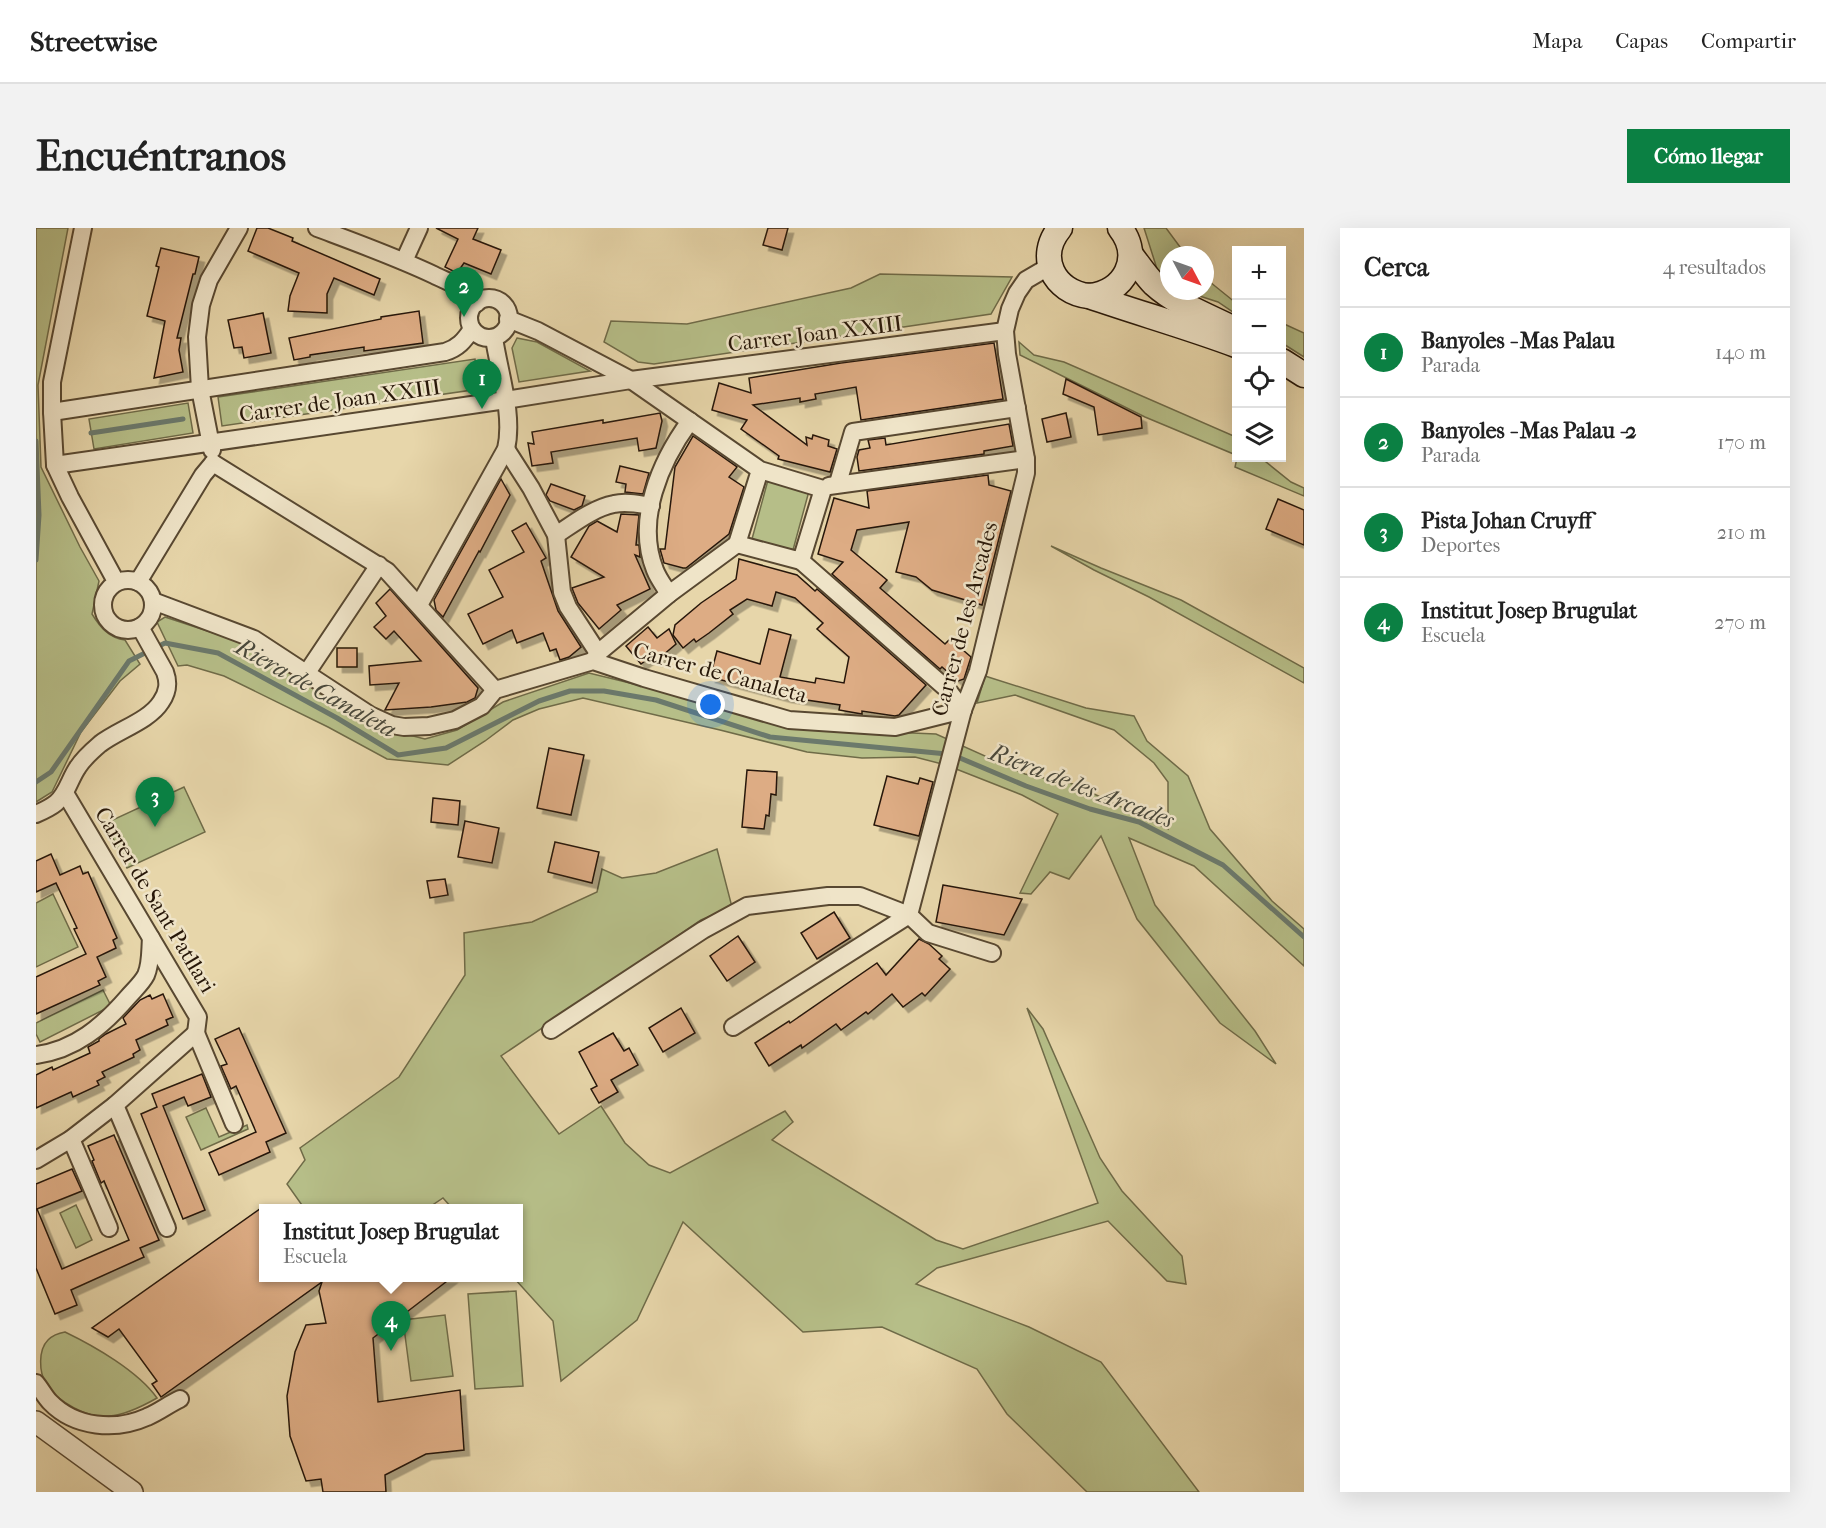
<!DOCTYPE html>
<html lang="es">
<meta charset="utf-8">
<style>
:root{--surface:#fff;--page:#f2f2f2;--text:#222;--muted:#767676;--line:#e0e0e0;--accent:#0b8043}
body{margin:0;font-family:"IM FELL French Canon",serif;background:var(--page);color:var(--text)}
.controls{position:absolute;right:18px;top:18px;display:grid;overflow:hidden;border-radius:0px;box-shadow:0 6px 24px #0002}
.controls button{width:54px;height:54px;display:grid;place-items:center;padding:0;border:0;border-bottom:2px solid var(--line);background:var(--surface);color:var(--text);font:30px sans-serif}
.compass{position:absolute;left:1124px;top:18px;width:54px;height:54px;border-radius:50%;background:var(--surface);box-shadow:0 6px 24px #0002;rotate:131deg}
.you{position:absolute;left:675px;top:477px;width:21px;height:21px;margin:-15px;border:4px solid #fff;border-radius:50%;background:#1a73e8;box-shadow:0 0 0 9px #1a73e833}
.badge{display:grid;place-items:center;width:39px;height:39px;border-radius:50%;background:var(--accent);color:#fff;font-size:20px;font-weight:700}
.pin{position:absolute;translate:-50% -50px;filter:drop-shadow(0 2px 3px #0008)}
.pin::after{content:'';position:absolute;top:32px;width:21px;height:18px;background:inherit;clip-path:polygon(0 0,100% 0,50% 100%)}
.popup{position:absolute;left:223px;top:976px;width:264px;height:78px;box-sizing:border-box;display:grid;place-content:center;border-radius:0px;background:var(--surface);filter:drop-shadow(0 2px 4px #0005);font-size:20px;white-space:nowrap;color:var(--muted)}
.popup b{font-size:22px;color:var(--text)}
.popup::after{content:'';position:absolute;left:50%;top:100%;margin-left:-12px;border:12px solid transparent;border-top-color:var(--surface)}
.list{margin:0;padding:0;list-style:none}
h2{display:flex;justify-content:space-between;align-items:center;height:78px;margin:0;padding:0 24px;font-size:26px}
h2 small{font-size:20px;font-weight:400;color:var(--muted)}
.list li{display:grid;grid-template-columns:39px 1fr auto;gap:18px;align-items:center;box-sizing:border-box;height:90px;padding:0 24px;border-top:2px solid var(--line)}
.list b{display:block;font-size:22px;white-space:nowrap}
.list p{margin:0;font-size:20px;white-space:nowrap;color:var(--muted)}
.list em{font-size:20px;font-style:normal;color:var(--muted)}
.icon{flex:none;width:33px;height:33px;fill:none;stroke:currentColor;stroke-width:2;stroke-linecap:round;stroke-linejoin:round}
.map{position:relative;flex:none;width:1268px;height:1264px;overflow:hidden;border-radius:0px}
header{display:flex;align-items:center;gap:36px;box-sizing:border-box;height:84px;padding:0 30px;background:var(--surface);border-bottom:2px solid var(--line)}
header strong{font-size:28px}
nav{display:flex;gap:33px;margin-inline-start:auto;font-size:21px}
.intro{display:flex;align-items:center;justify-content:space-between;box-sizing:border-box;height:144px;padding:0 36px}
h1{margin:0;font-size:42px}
.button{padding:15px 27px;border-radius:0px;background:var(--accent);color:#fff;font-size:21px;font-weight:700}
main{display:flex;gap:36px;padding:0 36px}
aside{flex:1;background:var(--surface);border-radius:0px;box-shadow:0 6px 24px #0002}
.map>svg:first-child{display:block}
.green{fill:#b6be88;stroke:#6f6b48;stroke-width:1.5}
.lines{fill:none;stroke-linecap:round;stroke-linejoin:round}
.stream{stroke:#6b796c;stroke-width:5}
.building{fill:#ddac84;stroke:#281809;stroke-width:1.5;filter:url(#shadow)}
.minor-casing{stroke:#584831;stroke-width:20}
.tertiary-casing{stroke:#584831;stroke-width:24}
.secondary-casing{stroke:#281809;stroke-width:27}
.minor{stroke:#efe4c8;stroke-width:16}
.tertiary{stroke:#efe4c8;stroke-width:21}
.secondary{stroke:#efe4c8;stroke-width:24}
.labels{text-anchor:middle;dominant-baseline:central;stroke-width:5;stroke-linejoin:round;paint-order:stroke}
.street-label{font-size:22px;fill:#281809;stroke:#efe4c8}
.water-label{font-size:24px;font-style:italic;fill:#49483b;stroke:#efe4c8}
</style>
<header>
<strong>Streetwise</strong>
<nav><a>Mapa</a><a>Capas</a><a>Compartir</a></nav>
</header>
<div class="intro"><h1>Encuéntranos</h1><a class="button">Cómo llegar</a></div>
<main>
<div class="map">
<svg width="1268" height="1264" viewBox="0 0 1268 1264">
<defs>
<filter id="shadow"><feDropShadow dx="5.5" dy="5.5" stdDeviation="0" flood-color="#0004"/></filter>
</defs>
<rect width="100%" height="100%" fill="#e7d6aa"/>
<filter id="stains"><feTurbulence type="fractalNoise" baseFrequency=".00333" numOctaves="4"/><feColorMatrix values="0 0 0 0 .2 0 0 0 0 .09 0 0 0 0 .02 0 0 0 .5 -.17"/></filter>
<radialGradient id="worn" r=".72"><stop offset=".6" stop-color="#630" stop-opacity="0"/><stop offset="1" stop-color="#630" stop-opacity=".3"/></radialGradient>
<g class="green">
<path d="M0 0H32L2 157 5 239 44 319 63 353 56 386C64 399 73 410 89 412L104 436 84 453 45 504 16 564 0 574Z"/>
<polygon points="1108,0 1130,0 1150,27 1133,27 1133,53 1122,44"/>
<polygon points="844,46 976,49 955,86 618,136 602,134 568,114 575,93 651,96 815,60"/>
<polygon points="1169,50 1200,75 1200,86 1182,74 1148,63 1169,63"/>
<polygon points="1246,95 1268,105 1268,129 1246,115"/>
<polygon points="481,110 501,114 554,143 483,154 476,120"/>
<polygon points="983,114 998,127 1028,134 1200,209 1200,227 1109,189 984,127"/>
<polygon points="439,131 443,161 186,198 182,169"/>
<polygon points="152,175 157,205 58,221 53,191"/>
<polygon points="1201,230 1225,230 1255,254 1268,260 1268,268 1199,239"/>
<polygon points="732,252 773,263 757,322 716,311"/>
<polygon points="1015,318 1065,340 1145,372 1268,440 1268,455 1113,369 1058,342"/>
<polygon points="129,389 214,417 301,477 349,501 389,511 421,502 467,474 553,445 606,458 829,503 900,506 989,546 1037,556 1132,601 1132,554 1118,535 1078,502 979,467 941,475 949,448 1050,480 1098,488 1111,513 1152,548 1174,601 1236,673 1268,701 1268,738 1158,638 1093,610 1119,677 1219,803 1240,836 1184,795 1101,691 1065,608 1033,651 1014,644 995,666 984,665 1022,586 986,567 910,537 879,529 826,530 771,524 684,502 547,470 503,481 477,492 449,513 412,537 351,531 292,499 188,448 151,437 142,438 121,394"/>
<polygon points="148,559 169,604 91,640 70,595"/>
<polygon points="681,621 696,679 665,692 465,828 523,906 565,878 589,915 613,937 634,945 749,883 757,894 736,912 900,1012 927,1021 1062,975 991,780 1007,801 1064,930 1086,963 1146,1028 1150,1056 1131,1053 1072,993 901,1040 880,1056 993,1099 1065,1134 1163,1264 1051,1264 971,1186 941,1141 846,1099 767,1104 647,994 601,1092 525,1153 517,1093 478,1050 482,1050 482,980 416,980 407,970 392,980 268,980 251,956 269,932 264,920 363,849 429,747 428,705 496,694 561,664 566,641 586,650 620,645"/>
<polygon points="17,666 42,719 0,739 0,675"/>
<polygon points="67,762 75,778 4,814 0,806 0,795"/>
<polygon points="170,880 183,909 211,897 212,901 165,922 150,889"/>
<polygon points="40,977 56,1012 40,1020 24,985"/>
<polygon points="480,1063 487,1158 439,1161 432,1066"/>
<polygon points="409,1087 417,1148 375,1153 367,1092"/>
<path d="M29 1104C58 1118 102 1143 121 1170 107 1178 90 1187 73 1188 53 1191 21 1174 10 1156 3 1144 2 1122 12 1112 17 1107 23 1105 29 1104Z"/>
</g>
<g class="lines">
<g class="stream">
<polyline points="55,205 147,191"/>
<polyline points="0,332 3,287 0,213"/>
<polyline points="924,530 990,558 1054,581 1103,594 1187,637 1268,709"/>
<polyline points="0,554 15,544 93,433 129,415 182,425 301,490 362,527 410,520 503,473 534,463 568,463 620,472 734,509 911,526"/>
</g>
</g>
<g class="building">
<polygon points="221,0 232,0 257,10 256,13 344,51 338,67 298,50 291,66 291,85 252,83 254,68 263,45 212,23"/>
<polygon points="400,0 442,0 437,11 465,22 455,46 428,35 421,45 409,39 422,11"/>
<polygon points="732,0 752,0 746,22 727,17"/>
<polygon points="125,20 163,29 159,46 157,46 141,110 145,110 143,122 147,144 118,150 129,93 111,88 123,39 120,38"/>
<polygon points="383,83 387,115 328,123 328,119 274,127 274,129 258,132 253,110 345,91 345,89"/>
<polygon points="227,85 235,125 208,130 206,119 198,120 192,92"/>
<polygon points="958,115 967,171 825,192 820,159 779,166 780,171 764,174 764,170 717,177 771,217 770,209 776,211 777,207 793,212 792,218 801,221 794,244 742,231 743,228 705,201 711,192 676,182 683,155 715,165 713,150 805,135"/>
<polygon points="1030,151 1105,189 1106,200 1062,207 1058,179 1027,166"/>
<polygon points="624,185 626,193 620,220 603,223 601,210 515,224 517,235 496,238 492,215 498,216 496,204 567,192 567,195"/>
<polygon points="1030,185 1035,209 1011,214 1006,191"/>
<polygon points="973,196 977,218 948,223 948,226 823,243 821,229 823,222 834,220 832,212 849,210 850,217"/>
<polygon points="657,208 701,239 693,249 708,259 693,306 650,340 647,340 628,335 624,321 629,321 639,239"/>
<polygon points="584,238 613,245 607,266 589,264 590,256 580,254"/>
<polygon points="952,247 953,257 975,263 946,377 896,362 880,349 860,344 873,294 821,302 815,322 851,352 844,360 909,416 914,411 935,429 928,451 922,453 906,439 904,441 796,346 807,334 782,326 798,270 833,280 831,263"/>
<polygon points="465,251 474,267 444,324 443,323 407,389 400,382 398,372"/>
<polygon points="515,256 549,268 546,278 538,282 514,273 510,267"/>
<polygon points="1242,271 1268,282 1268,317 1230,301"/>
<polygon points="585,286 603,287 600,317 603,317 604,329 599,327 614,361 581,377 585,382 563,401 542,375 536,360 568,349 535,329 553,298 560,294 561,293 581,304"/>
<polygon points="490,295 510,330 505,333 522,383 545,419 533,429 524,432 520,421 514,423 507,405 481,415 476,402 447,416 432,386 467,369 453,342 488,324 476,303"/>
<polygon points="703,331 761,347 779,363 781,361 890,457 863,487 859,488 826,483 826,486 803,482 804,477 750,469 674,449 681,423 724,436 733,401 755,407 744,449 779,455 780,450 808,455 813,429 781,401 787,395 759,370 740,364 736,378 711,371 694,382 697,386 673,405 660,414 658,411 647,420 637,407 639,397 665,375 700,351"/>
<polygon points="354,361 442,460 439,470 431,474 395,479 349,482 363,455 334,457 333,438 385,433 358,403 350,411 338,399 350,388 340,375"/>
<polygon points="612,399 621,410 633,401 640,416 620,433 616,428 605,436 590,418"/>
<rect x="301" y="420" width="20" height="19"/>
<polygon points="513,520 548,527 535,587 501,580"/>
<polygon points="711,542 741,544 740,567 735,566 733,588 730,587 728,601 706,599"/>
<polygon points="851,548 882,556 884,550 897,554 883,608 838,597"/>
<polygon points="397,570 424,573 422,597 395,594"/>
<polygon points="429,593 463,600 456,635 422,629"/>
<polygon points="519,614 563,624 556,655 512,644"/>
<polygon points="15,626 24,647 44,638 47,646 52,644 81,710 77,712 80,720 61,729 70,749 62,753 64,757 0,786 0,749 50,726 38,701 41,700 20,655 0,664 0,633"/>
<polygon points="409,651 412,667 394,670 391,653"/>
<polygon points="907,657 986,671 968,707 900,694"/>
<polygon points="798,684 814,710 781,731 765,705"/>
<polygon points="702,708 719,734 691,753 674,728"/>
<polygon points="883,711 893,716 906,728 903,731 914,741 889,768 886,765 867,779 856,766 832,786 830,784 805,802 800,796 766,820 765,817 733,838 719,815 753,793 754,795 841,735 850,747"/>
<polygon points="127,766 137,789 130,792 132,797 100,812 104,822 97,826 98,829 66,844 69,849 61,853 63,857 37,869 35,864 0,880 0,847 16,839 17,842 54,825 52,819 63,813 63,811 70,806 90,796 87,790 104,772 114,767 116,771"/>
<polygon points="645,780 659,805 627,824 613,800"/>
<polygon points="203,800 250,905 230,914 234,924 183,947 173,925 220,904 200,858 195,861 185,838 191,836 179,811"/>
<polygon points="577,805 588,823 593,820 602,837 575,852 582,864 563,875 555,861 561,858 543,824"/>
<polygon points="166,846 175,869 152,878 148,869 127,878 169,982 147,991 105,886 121,879 116,866"/>
<polygon points="78,907 123,1012 104,1020 108,1029 35,1062 41,1077 19,1086 0,1040 0,956 36,941 46,963 1,981 26,1041 93,1012 68,953 65,955 56,933 58,932 52,918"/>
<polygon points="228,978 228,1050 415,1050 337,1110 342,1174 424,1162 428,1222 390,1226 349,1247 350,1264 287,1264 285,1251 270,1253 254,1208 251,1168 259,1124 270,1097 290,1095 283,1063 286,1054 125,1169 116,1156 121,1153 83,1101 72,1109 56,1100"/>
</g>
<g class="lines">
<g class="minor-casing">
<g id="minor">
<polyline points="47,0 16,154 16,184 19,237 34,269 77,348"/>
<path d="M281 0C321 15 360 29 398 47 414 55 431 60 441 75"/>
<polyline points="368,33 383,0"/>
<circle cx="453" cy="90" r="20"/>
<polyline points="472,91 502,103 595,152 724,242 787,261 765,333 701,316 724,242"/>
<path d="M16 184 409 124C422 120 428 113 436 101"/>
<polyline points="470,221 495,260 520,307 526,364 532,379 562,425"/>
<polyline points="176,222 164,161 161,109 165,77 173,52 203,0"/>
<polyline points="177,235 351,343 459,462"/>
<polyline points="19,237 470,172 595,152 969,103"/>
<polyline points="802,255 817,204 981,180"/>
<polyline points="793,258 990,231"/>
<path d="M520 307C537 296 557 280 578 276 590 273 603 276 615 278"/>
<polyline points="765,333 912,462 927,482"/>
<circle cx="92" cy="377" r="25"/>
<polyline points="102,354 167,247 177,235"/>
<path d="M633 366C628 358 622 350 619 342 599 292 624 234 654 193"/>
<polyline points="117,373 218,411 334,487 356,497 368,499 393,498 419,492 446,478 459,462 557,433 608,450 753,492 859,499 927,482"/>
<path d="M383 377 470 221C478 187 463 144 458 110"/>
<polyline points="557,433 562,425 633,366 701,316"/>
<polyline points="270,446 343,337"/>
<polyline points="29,565 162,789 160,805"/>
<path d="M0 586C7 583 15 579 20 575 31 566 34 550 42 539 47 531 57 522 64 516 82 502 113 493 125 474 132 464 133 455 129 444L104 399"/>
<polyline points="873,687 927,482 942,443 990,245 990,231 971,126 969,103 974,81 981,65 990,52 1014,38"/>
<polyline points="697,799 873,687"/>
<polyline points="515,802 667,702 711,678 792,668 824,668 873,687 892,705 956,725"/>
<polyline points="160,805 198,896"/>
<path d="M0 827C39 822 67 798 92 769 98 762 106 755 110 747 115 736 114 722 115 710"/>
<polyline points="79,877 131,1000"/>
<polyline points="35,911 73,1000"/>
<polyline points="0,932 35,911 79,877 160,805"/>
<path d="M0 1155C5 1161 9 1169 14 1174 39 1200 80 1203 111 1189 123 1184 133 1176 144 1171"/>
</g>
</g>
<g class="tertiary-casing">
<polyline id="tertiary" points="0,1194 96,1264"/>
</g>
<g class="secondary-casing">
<g id="secondary">
<path d="M1024 0C1000 29 1018 64 1053 68 1102 85 1152 99 1200 117"/>
<path d="M1095 27C1102 36 1110 48 1118 56 1141 77 1173 88 1200 102"/>
<path d="M1053 68C1089 65 1107 29 1084 0"/>
<polyline points="1246,133 1268,147"/>
</g>
</g>
<use href="#minor" class="minor"/>
<use href="#tertiary" class="tertiary"/>
<use href="#secondary" class="secondary"/>
</g>
<g class="labels">
<g class="street-label">
<text transform="translate(779 106) rotate(-7)">Carrer Joan XXIII</text>
<text transform="translate(304 173) rotate(-8)">Carrer de Joan XXIII</text>
<text transform="translate(929 391) rotate(-75)">Carrer de les Arcades</text>
<text transform="translate(684 445) rotate(15)">Carrer de Canaleta</text>
<text transform="translate(119 672) rotate(59)">Carrer de Sant Patllari</text>
</g>
<g class="water-label">
<text transform="translate(280 460) rotate(29)">Riera de Canaleta</text>
<text transform="translate(1046 558) rotate(21)">Riera de les Arcades</text>
</g>
</g>
<rect width="100%" height="100%" filter="url(#stains)"/>
<rect width="100%" height="100%" fill="url(#worn)"/>
</svg>
<div class="controls">
<button>+</button>
<button>−</button>
<button><svg class="icon" aria-label="locate" viewBox="0 0 24 24"><circle cx="12" cy="12" r="6"/><path d="M12 2v4M12 18v4M2 12h4M18 12h4"/></svg></button>
<button><svg class="icon" aria-label="layers" viewBox="0 0 24 24"><path d="M12 4l9 5-9 5-9-5zM3 14l9 5 9-5"/></svg></button>
</div>
<svg class="compass" viewBox="-18 -18 36 36"><path d="M0-13l5 13h-10z" fill="#e53935"/><path d="M0 13l5-13h-10z" fill="#767676"/></svg>
<div class="you"></div>
<div class="pin badge" style="left:446px;top:181px">1</div>
<div class="pin badge" style="left:428px;top:89px">2</div>
<div class="pin badge" style="left:119px;top:599px">3</div>
<div class="pin badge" style="left:355px;top:1123px">4</div>
<div class="popup"><b>Institut Josep Brugulat</b>Escuela</div>
</div>
<aside>
<h2>Cerca<small>4 resultados</small></h2>
<ul class="list">
<li><span class="badge">1</span><div><b>Banyoles - Mas Palau</b><p>Parada</p></div><em>140 m</em></li>
<li><span class="badge">2</span><div><b>Banyoles - Mas Palau -2</b><p>Parada</p></div><em>170 m</em></li>
<li><span class="badge">3</span><div><b>Pista Johan Cruyff</b><p>Deportes</p></div><em>210 m</em></li>
<li><span class="badge">4</span><div><b>Institut Josep Brugulat</b><p>Escuela</p></div><em>270 m</em></li>
</ul>
</aside>
</main>
